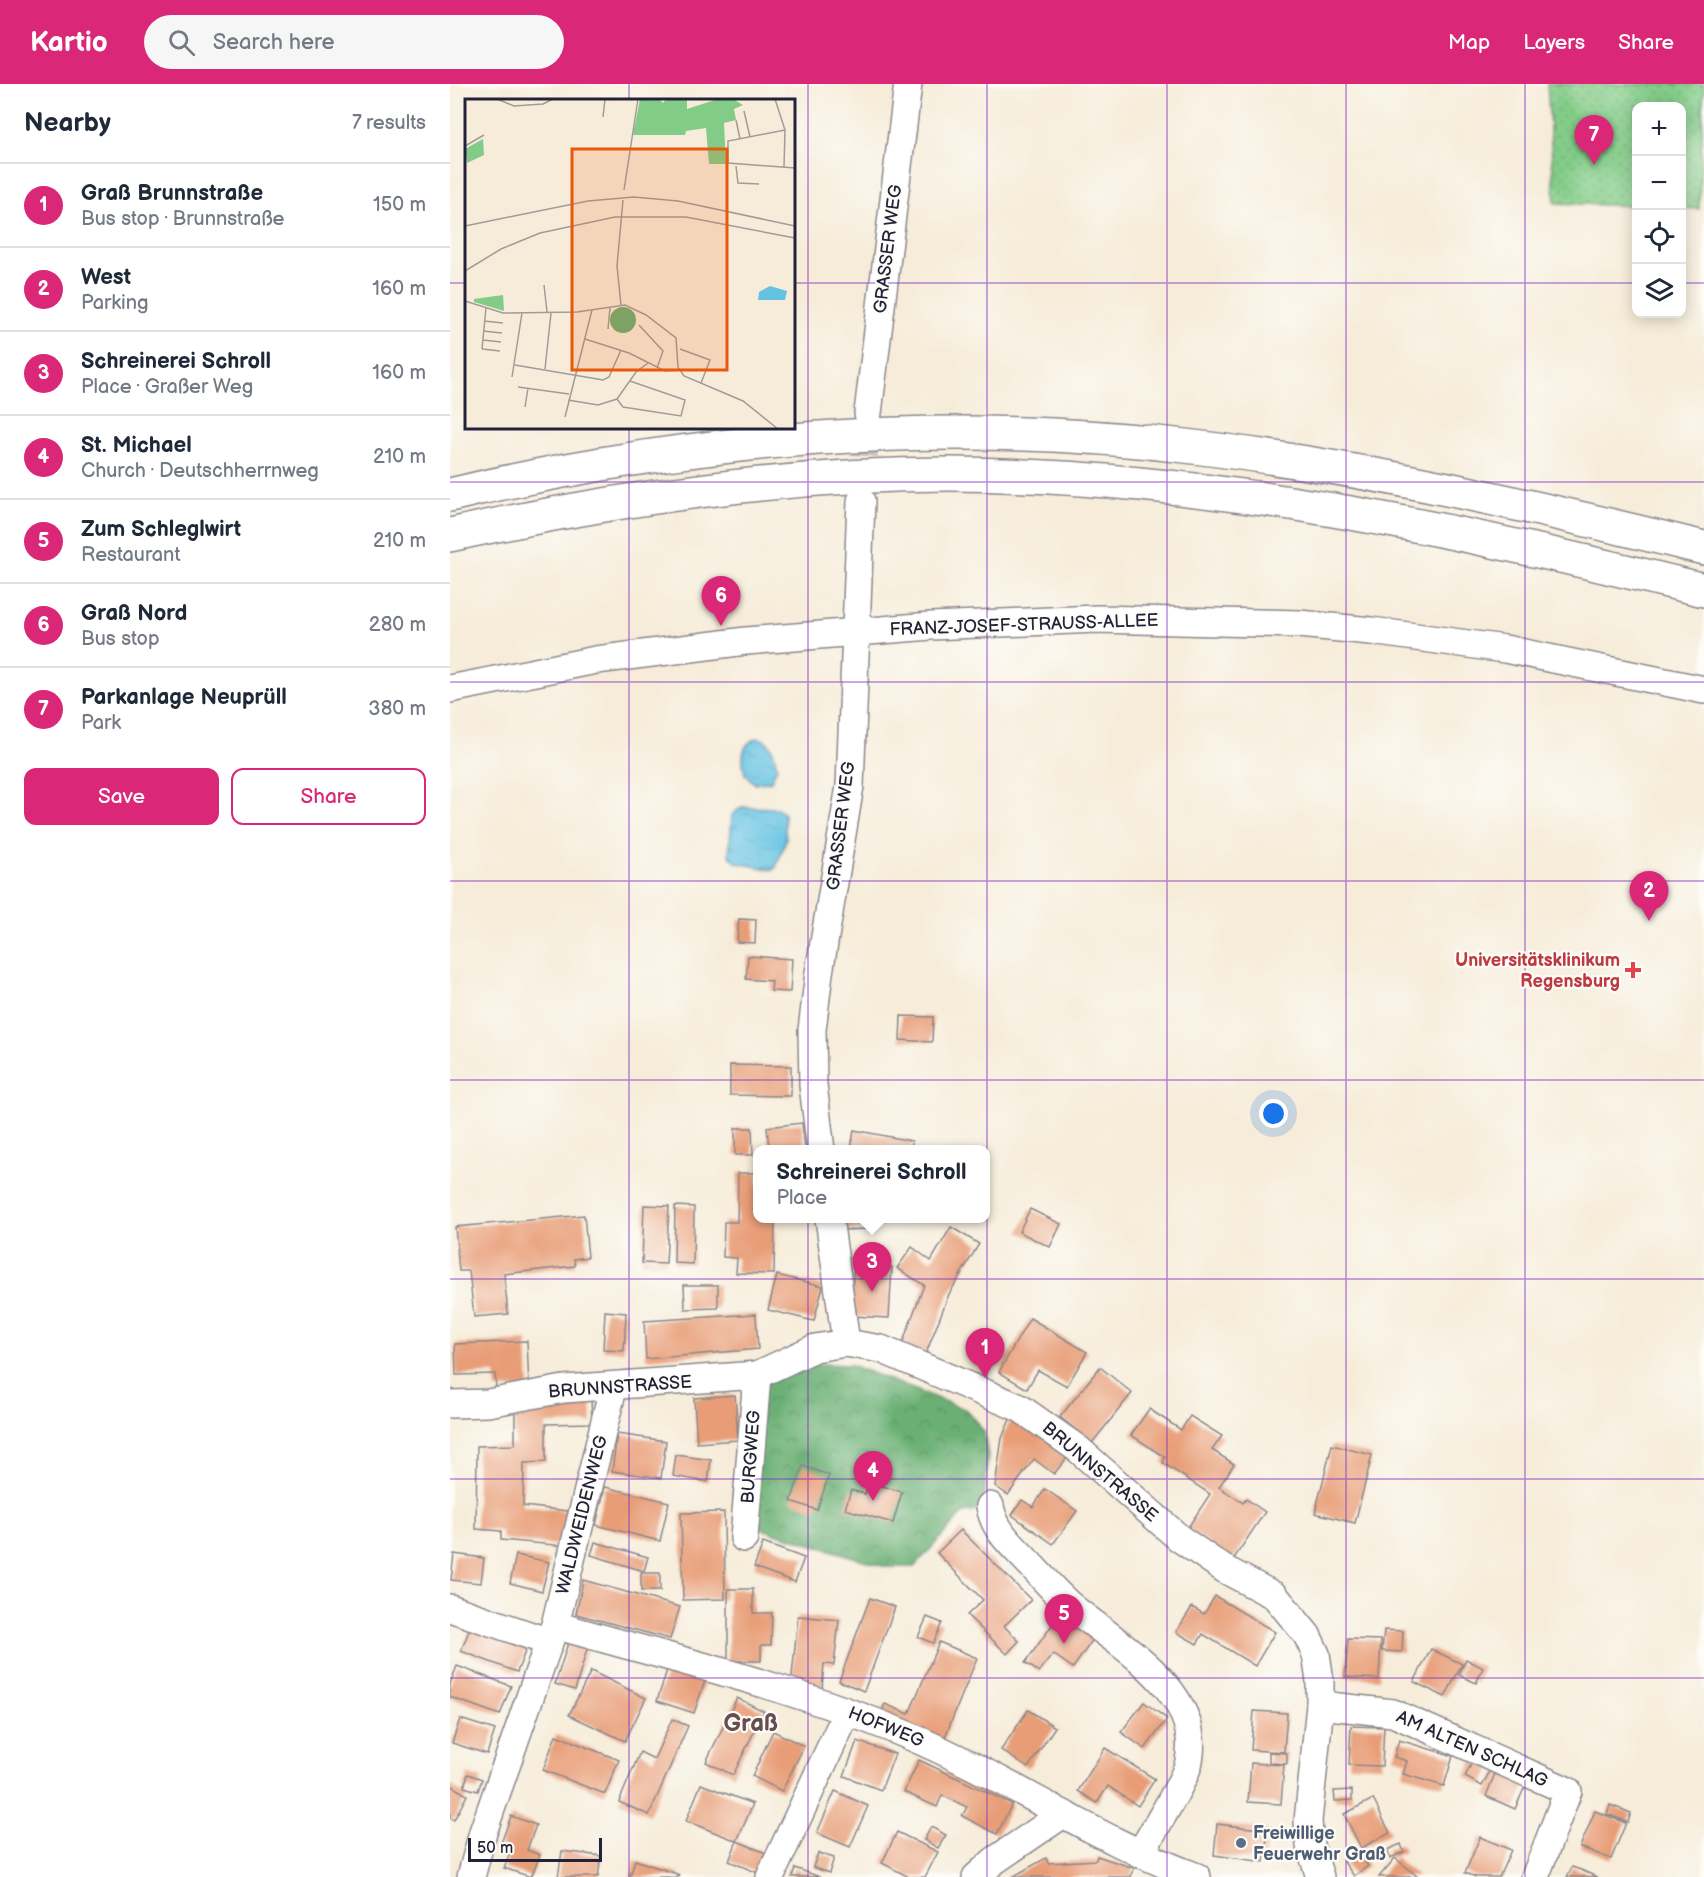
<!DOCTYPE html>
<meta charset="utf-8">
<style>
:root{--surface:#fff;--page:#f6f6f7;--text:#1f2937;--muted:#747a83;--line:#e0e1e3;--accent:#db2777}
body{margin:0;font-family:"Balsamiq Sans",sans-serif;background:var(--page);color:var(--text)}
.controls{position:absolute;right:18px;top:18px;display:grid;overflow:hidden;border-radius:12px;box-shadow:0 3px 15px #0003}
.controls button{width:54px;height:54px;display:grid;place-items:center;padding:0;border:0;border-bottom:2px solid var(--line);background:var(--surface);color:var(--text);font:30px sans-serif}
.scale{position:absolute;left:18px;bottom:15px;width:134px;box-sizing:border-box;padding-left:6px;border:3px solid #22223b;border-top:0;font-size:16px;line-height:21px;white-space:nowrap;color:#22223b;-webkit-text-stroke:4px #fdfcf7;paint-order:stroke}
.you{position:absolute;left:824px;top:1030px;width:21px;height:21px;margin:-15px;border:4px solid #fff;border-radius:50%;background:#1a73e8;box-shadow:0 0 0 9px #1a73e833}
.badge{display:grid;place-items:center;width:39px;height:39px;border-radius:50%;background:var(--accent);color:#fff;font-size:20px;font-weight:700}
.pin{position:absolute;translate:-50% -50px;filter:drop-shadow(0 2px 3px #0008)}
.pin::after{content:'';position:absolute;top:32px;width:21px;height:18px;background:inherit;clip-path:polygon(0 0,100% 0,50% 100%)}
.popup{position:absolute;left:303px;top:1061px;width:237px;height:78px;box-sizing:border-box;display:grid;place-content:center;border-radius:12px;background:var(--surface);filter:drop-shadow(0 2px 4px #0005);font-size:20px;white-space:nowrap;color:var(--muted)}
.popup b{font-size:22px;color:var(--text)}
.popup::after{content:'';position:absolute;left:50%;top:100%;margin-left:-12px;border:12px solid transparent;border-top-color:var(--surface)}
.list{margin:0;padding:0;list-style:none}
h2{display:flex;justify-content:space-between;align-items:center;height:78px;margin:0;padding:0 24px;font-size:26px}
h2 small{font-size:20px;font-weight:400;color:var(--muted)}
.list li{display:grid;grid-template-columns:39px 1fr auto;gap:18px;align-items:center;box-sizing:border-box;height:84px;padding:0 24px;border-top:2px solid var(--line)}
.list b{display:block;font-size:22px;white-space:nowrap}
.list p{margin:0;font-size:20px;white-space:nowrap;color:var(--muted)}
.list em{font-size:20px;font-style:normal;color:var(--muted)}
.actions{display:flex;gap:12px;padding:18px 24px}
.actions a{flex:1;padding:14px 0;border:2px solid var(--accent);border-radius:12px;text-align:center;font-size:21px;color:var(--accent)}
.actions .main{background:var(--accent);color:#fff}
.icon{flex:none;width:33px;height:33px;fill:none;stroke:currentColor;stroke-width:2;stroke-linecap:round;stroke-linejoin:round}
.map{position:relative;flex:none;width:1254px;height:1793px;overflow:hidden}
header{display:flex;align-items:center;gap:36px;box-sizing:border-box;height:84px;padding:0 30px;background:var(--accent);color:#fff}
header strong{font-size:28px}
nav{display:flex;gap:33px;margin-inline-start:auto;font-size:21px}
.search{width:420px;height:54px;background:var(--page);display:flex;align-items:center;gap:15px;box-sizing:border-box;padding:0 21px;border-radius:33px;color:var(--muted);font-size:22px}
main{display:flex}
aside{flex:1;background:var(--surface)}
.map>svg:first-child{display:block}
.forest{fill:url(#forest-crowns);stroke:#466958;stroke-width:1.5}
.park{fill:url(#park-dots);stroke:#527762;stroke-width:1.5}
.water{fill:url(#water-ripples);stroke:#44728f;stroke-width:1.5}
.building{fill:#e89d77}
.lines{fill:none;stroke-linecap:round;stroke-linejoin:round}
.minor-tunnel{stroke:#ccc4b9;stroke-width:27;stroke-dasharray:27 14;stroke-linecap:butt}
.minor-casing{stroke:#8c878a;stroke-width:30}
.highway-casing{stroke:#8c878a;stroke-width:36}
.minor{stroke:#fff;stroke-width:27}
.highway{stroke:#fff;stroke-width:33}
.grid{fill:none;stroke:#7b2cbf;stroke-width:1.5;stroke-opacity:0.55}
.health-dot{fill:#e0444e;stroke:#fdfcf7;stroke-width:2}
.service-dot{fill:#5c6f8a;stroke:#fdfcf7;stroke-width:2}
.labels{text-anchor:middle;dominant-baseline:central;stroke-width:4.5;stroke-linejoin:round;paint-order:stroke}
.street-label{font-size:18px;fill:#22223b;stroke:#fdfcf7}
.health-label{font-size:18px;font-weight:bold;fill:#be3a42;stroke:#fdfcf7;text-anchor:end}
.service-label{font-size:18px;font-weight:bold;fill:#4e5e75;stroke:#fdfcf7;text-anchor:start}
.district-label{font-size:24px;font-weight:bold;fill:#674d50;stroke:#fdfcf7}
.inset-road{fill:none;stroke:#a19b9a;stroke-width:1.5}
.view{fill:#e8590c;fill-opacity:0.15;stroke:#e8590c;stroke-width:3}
.inset-edge{fill:none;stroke:#22223b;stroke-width:3}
</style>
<header>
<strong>Kartio</strong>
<div class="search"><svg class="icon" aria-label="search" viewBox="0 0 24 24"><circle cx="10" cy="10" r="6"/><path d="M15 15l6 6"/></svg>Search here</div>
<nav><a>Map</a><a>Layers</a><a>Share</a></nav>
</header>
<main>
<aside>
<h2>Nearby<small>7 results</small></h2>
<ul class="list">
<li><span class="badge">1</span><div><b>Graß Brunnstraße</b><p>Bus stop · Brunnstraße</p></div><em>150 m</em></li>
<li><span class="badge">2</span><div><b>West</b><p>Parking</p></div><em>160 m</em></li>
<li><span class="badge">3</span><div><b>Schreinerei Schroll</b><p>Place · Graßer Weg</p></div><em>160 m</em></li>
<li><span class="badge">4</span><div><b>St. Michael</b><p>Church · Deutschherrnweg</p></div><em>210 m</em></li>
<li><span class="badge">5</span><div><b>Zum Schleglwirt</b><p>Restaurant</p></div><em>210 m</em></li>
<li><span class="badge">6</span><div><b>Graß Nord</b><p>Bus stop</p></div><em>280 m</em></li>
<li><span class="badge">7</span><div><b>Parkanlage Neuprüll</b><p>Park</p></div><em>380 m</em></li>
</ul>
<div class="actions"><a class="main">Save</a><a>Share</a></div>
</aside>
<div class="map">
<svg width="1254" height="1793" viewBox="0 0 1254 1793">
<defs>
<pattern id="forest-crowns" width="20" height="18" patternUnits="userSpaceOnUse" patternTransform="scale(1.5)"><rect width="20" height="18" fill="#6ab074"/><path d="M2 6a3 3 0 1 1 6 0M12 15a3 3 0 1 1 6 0" fill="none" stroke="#578f60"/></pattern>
<pattern id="park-dots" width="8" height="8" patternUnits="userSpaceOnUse" patternTransform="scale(1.5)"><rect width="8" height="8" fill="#83cc88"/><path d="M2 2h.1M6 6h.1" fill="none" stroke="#71af76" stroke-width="1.8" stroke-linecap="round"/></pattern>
<pattern id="water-ripples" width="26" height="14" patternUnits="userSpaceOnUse" patternTransform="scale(1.5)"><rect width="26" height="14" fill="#65c2e3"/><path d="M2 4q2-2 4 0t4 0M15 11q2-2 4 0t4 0" fill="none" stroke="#57a6c4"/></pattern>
</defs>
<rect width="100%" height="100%" fill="#fdfcf7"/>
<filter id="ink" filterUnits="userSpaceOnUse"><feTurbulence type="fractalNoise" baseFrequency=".0167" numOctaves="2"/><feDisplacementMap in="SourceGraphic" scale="12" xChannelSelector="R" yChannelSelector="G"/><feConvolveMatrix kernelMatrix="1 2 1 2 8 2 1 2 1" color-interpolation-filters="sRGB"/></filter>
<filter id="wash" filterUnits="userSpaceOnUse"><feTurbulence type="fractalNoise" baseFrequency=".008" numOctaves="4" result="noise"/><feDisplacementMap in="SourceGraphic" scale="24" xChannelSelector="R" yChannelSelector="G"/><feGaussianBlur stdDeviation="1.35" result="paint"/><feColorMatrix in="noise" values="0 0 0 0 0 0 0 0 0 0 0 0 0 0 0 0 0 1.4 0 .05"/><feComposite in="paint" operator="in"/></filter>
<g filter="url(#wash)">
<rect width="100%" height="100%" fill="#f6ecd9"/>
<polygon class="forest" points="369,1280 401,1281 517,1326 534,1348 538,1372 534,1417 526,1427 513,1429 464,1483 436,1483 302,1442 314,1299"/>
<polygon class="park" points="1097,0 1254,0 1249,125 1232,124 1232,22 1186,22 1186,122 1105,119"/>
<g class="water">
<path d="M308 654C323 657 324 670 327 683L321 697 305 700 295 690C291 675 291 659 308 654Z"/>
<polygon points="292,723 327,724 334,730 336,756 326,783 323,786 287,779 279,771 282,731"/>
</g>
<g id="blocks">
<g class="building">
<polygon points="289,835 306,836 305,859 287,858"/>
<polygon points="298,872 342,875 340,908 321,907 322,897 296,895"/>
<polygon points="451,932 483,933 482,958 450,956"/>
<polygon points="280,981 341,982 341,1012 280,1011"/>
<polygon points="352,1039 355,1065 319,1065 317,1043"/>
<polygon points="285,1044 302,1044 303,1071 285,1071"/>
<polygon points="404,1046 462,1057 461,1065 401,1065"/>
<polygon points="288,1089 308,1089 308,1134 325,1134 324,1190 286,1189 287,1174 273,1173 274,1138 287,1138"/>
<polygon points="194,1121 219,1122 216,1180 192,1179"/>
<polygon points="225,1122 244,1123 243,1180 224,1179"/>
<polygon points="580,1125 611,1140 600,1163 569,1148"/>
<polygon points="134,1131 138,1173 124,1175 125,1182 54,1190 58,1230 24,1233 19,1187 9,1187 5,1143"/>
<polygon points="391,1134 419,1134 420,1145 392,1146"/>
<polygon points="501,1143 529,1160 499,1210 475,1272 451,1263 474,1201 447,1184 462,1163 481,1177"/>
<polygon points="404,1181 442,1183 439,1234 401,1232"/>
<polygon points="327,1191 373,1202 364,1237 318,1226"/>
<polygon points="234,1201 268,1201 268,1224 235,1225"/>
<polygon points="155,1227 176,1229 174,1267 153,1266"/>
<polygon points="306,1230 308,1265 196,1275 194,1237"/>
<polygon points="580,1234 637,1268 617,1302 588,1286 577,1305 549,1288"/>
<polygon points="77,1257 79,1304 46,1305 45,1290 6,1291 5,1260"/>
<polygon points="650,1283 682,1309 642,1359 610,1333"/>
<polygon points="285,1311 288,1356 247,1359 244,1314"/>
<polygon points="141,1313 142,1339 96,1340 96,1378 74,1379 73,1422 118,1427 115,1462 51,1456 51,1447 26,1445 27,1362 65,1361 65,1323"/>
<polygon points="699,1325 731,1346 740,1332 772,1352 762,1366 784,1380 769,1403 793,1419 796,1415 815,1428 783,1476 737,1445 760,1410 713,1379 715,1373 681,1351"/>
<polygon points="564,1326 621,1369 604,1390 584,1375 558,1411 545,1402 552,1354"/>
<polygon points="167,1350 216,1357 211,1394 162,1387"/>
<polygon points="882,1361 922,1371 905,1439 865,1429"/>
<polygon points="226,1371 261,1376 258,1398 223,1392"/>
<polygon points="353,1382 379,1391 367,1426 341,1417"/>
<polygon points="419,1398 452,1408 443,1439 395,1425 401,1406 415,1410"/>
<polygon points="155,1403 219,1418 210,1457 146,1441"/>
<polygon points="595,1405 627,1427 603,1460 562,1431 572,1416 583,1423"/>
<polygon points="274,1428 275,1515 233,1516 231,1429"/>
<polygon points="511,1446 581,1516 554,1542 569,1557 557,1570 517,1531 533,1516 487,1469"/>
<polygon points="145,1458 198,1473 194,1487 141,1471"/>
<polygon points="313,1459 354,1474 345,1498 304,1483"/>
<polygon points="4,1470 34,1474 31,1499 1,1496"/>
<polygon points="66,1471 99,1478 92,1507 60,1499"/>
<rect x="191" y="1489" width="19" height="18"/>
<polygon points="133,1496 230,1523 220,1555 126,1530"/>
<polygon points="278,1505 303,1505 303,1529 322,1529 321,1561 311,1561 311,1577 278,1577"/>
<polygon points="765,1512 825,1548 805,1582 753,1550 747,1560 726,1548 742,1523 754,1530"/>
<polygon points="420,1514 445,1523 414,1607 389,1597"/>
<polygon points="612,1527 646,1551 623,1584 603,1570 589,1588 575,1579"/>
<polygon points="348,1532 389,1536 384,1581 374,1580 372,1605 341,1602"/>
<polygon points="477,1533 492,1539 483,1559 468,1553"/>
<polygon points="22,1539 78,1560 67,1588 11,1567"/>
<polygon points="934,1546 953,1547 952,1568 932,1567"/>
<polygon points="898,1555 931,1556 929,1595 895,1593"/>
<polygon points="119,1556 138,1562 125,1606 105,1600"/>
<polygon points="489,1558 527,1574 493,1658 430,1632 435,1620 459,1630"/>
<polygon points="981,1565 1012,1580 995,1613 964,1598"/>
<polygon points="1016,1575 1033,1584 1026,1599 1009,1591"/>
<polygon points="7,1582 61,1602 50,1631 0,1613 0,1600"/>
<polygon points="217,1586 255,1597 244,1629 207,1617"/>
<polygon points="141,1587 196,1614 175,1657 119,1631"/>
<polygon points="287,1614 314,1627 283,1691 256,1678"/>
<polygon points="694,1618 717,1635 695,1665 671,1648"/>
<polygon points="578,1626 605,1643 578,1684 551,1666"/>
<polygon points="804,1627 837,1629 834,1668 801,1666"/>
<polygon points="10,1635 45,1646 37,1670 2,1659"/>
<polygon points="222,1635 238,1642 199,1731 169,1718 190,1668 204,1675"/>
<polygon points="901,1642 934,1643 932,1682 899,1681"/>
<polygon points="323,1647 354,1662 332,1707 302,1692"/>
<polygon points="106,1651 169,1676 155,1710 93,1686"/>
<polygon points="949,1656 1003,1672 994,1702 953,1690 957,1677 944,1673"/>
<polygon points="407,1657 445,1670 431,1706 394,1692"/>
<polygon points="655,1664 705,1695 688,1722 658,1702 647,1719 628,1707"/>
<polygon points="819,1668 837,1669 837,1680 819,1679"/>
<polygon points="469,1676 562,1720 547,1750 512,1732 517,1723 492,1711 487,1723 454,1708"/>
<polygon points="1023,1676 1041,1685 1032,1702 1015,1693"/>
<polygon points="801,1679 834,1681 831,1720 798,1718"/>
<polygon points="1046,1687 1076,1700 1065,1725 1036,1712"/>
<polygon points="18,1690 32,1695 28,1707 14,1703"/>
<polygon points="251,1700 303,1720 287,1757 236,1737"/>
<polygon points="0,1701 17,1711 4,1736 0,1734"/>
<polygon points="902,1706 902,1716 885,1717 884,1707"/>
<polygon points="385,1707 418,1722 400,1763 367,1749"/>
<polygon points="923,1715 940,1749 911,1764 894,1730"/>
<polygon points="1160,1721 1181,1729 1178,1738 1157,1730"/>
<polygon points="1145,1727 1176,1739 1161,1775 1130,1763"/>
<polygon points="61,1732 86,1741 77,1766 90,1771 81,1793 54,1784 61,1766 50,1762"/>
<polygon points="767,1740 818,1746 814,1778 764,1771"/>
<polygon points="481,1743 496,1751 488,1764 474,1756"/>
<polygon points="447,1748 488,1768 475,1793 459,1793 432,1779"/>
<polygon points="1030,1753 1061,1766 1049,1793 1026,1793 1015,1789"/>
<polygon points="287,1757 316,1769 308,1789 279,1777"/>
<polygon points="951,1760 954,1768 940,1774 937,1766"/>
<polygon points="112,1767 151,1772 148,1793 108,1793"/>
<polygon points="909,1768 918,1782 904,1792 894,1778"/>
<polygon points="368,1769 384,1774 379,1789 363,1783"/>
<polygon points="647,1772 684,1784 681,1793 562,1793 596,1774 598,1779 646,1776"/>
<polygon points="945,1774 960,1786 968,1793 929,1793"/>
<polygon points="185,1776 230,1791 229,1793 180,1793"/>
<polygon points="1122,1783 1131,1786 1147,1793 1117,1793"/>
<polygon points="345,1784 370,1793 342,1793"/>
</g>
</g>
</g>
<g filter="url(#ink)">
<use href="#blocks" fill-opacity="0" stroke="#8c878a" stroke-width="1.5"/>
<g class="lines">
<polyline class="minor-tunnel" points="411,413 417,331"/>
<g class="minor-casing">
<g id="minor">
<polyline points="418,329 458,0"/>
<polyline points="0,605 146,576 296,557 481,542 647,535 849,540 921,547 1055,565 1254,606"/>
<polyline points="371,1066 363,1001 362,946 369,889 400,702 411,417"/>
<polyline points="379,1134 396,1259"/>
<polyline points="0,1320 38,1319 114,1305 307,1291 365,1264 396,1259 431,1265 570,1324 628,1365 729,1454 774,1485 825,1512 857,1551 866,1570 870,1597 870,1621 858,1737 860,1762 870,1793"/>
<path d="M540 1422C544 1446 561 1460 577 1477 592 1492 606 1510 622 1523 668 1561 753 1606 739 1677 736 1696 701 1750 690 1770"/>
<polyline points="294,1454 307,1291"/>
<polyline points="0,1524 99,1558"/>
<path d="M105 1541C223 1575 344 1603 457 1651 557 1693 646 1756 747 1793"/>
<polyline points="870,1621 943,1629 1118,1707 1085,1793"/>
<polyline points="21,1793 33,1748 105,1541 163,1304"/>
<polyline points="320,1793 397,1628"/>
<polyline points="526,1793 544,1777 613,1730"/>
</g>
</g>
<g class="highway-casing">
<g id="highway">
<path d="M0 411C238 354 491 333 735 362 911 382 1082 422 1254 464"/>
<path d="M0 451C163 415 332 390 499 390 757 391 1006 445 1254 506"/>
</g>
</g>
<use href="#minor" class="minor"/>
<use href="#highway" class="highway"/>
</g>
</g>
<path class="grid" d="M179 0V16M358 0V1793M537 0V1793M717 0V1793M896 0V1793M1075 0V1793M0 199H16M344 199H1186M1232 199H1254M179 344V1793M0 398H1254M0 598H1254M0 797H1254M0 996H1254M0 1195H1254M0 1395H1254M0 1594H1254"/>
<path class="health-dot" d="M1180 877h6v6h6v6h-6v6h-6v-6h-6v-6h6z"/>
<circle class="service-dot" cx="791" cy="1759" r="6"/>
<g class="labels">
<g class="street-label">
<text transform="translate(438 165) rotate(-83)">GRASSER WEG</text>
<text transform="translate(574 541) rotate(-2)">FRANZ-JOSEF-STRAUSS-ALLEE</text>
<text transform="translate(391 742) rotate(-83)">GRASSER WEG</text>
<text transform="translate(170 1303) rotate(-4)">BRUNNSTRASSE</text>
<text transform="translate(301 1373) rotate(-86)">BURGWEG</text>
<text transform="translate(650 1388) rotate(40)">BRUNNSTRASSE</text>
<text transform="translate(132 1431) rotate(-76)">WALDWEIDENWEG</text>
<text transform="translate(436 1643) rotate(22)">HOFWEG</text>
<text transform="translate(1022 1665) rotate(24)">AM ALTEN SCHLAG</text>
</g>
<g class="health-label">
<text x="1170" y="876">Universitätsklinikum<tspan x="1170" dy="21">Regensburg</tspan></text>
</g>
<g class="service-label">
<text x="803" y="1749">Freiwillige<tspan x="803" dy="21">Feuerwehr Graß</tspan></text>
</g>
<g class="district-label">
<text x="301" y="1639">Graß</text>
</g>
</g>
<g transform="translate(15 15)">
<rect width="330" height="330" fill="#f6ecd9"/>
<path d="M145 221a13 13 0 1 1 26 0a13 13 0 1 1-26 0Z" fill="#6ab074"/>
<path d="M18 40 19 56 2 64 0 50Z" fill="#83cc88"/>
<path d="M175 0H194L198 4 201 0H222V10L253 0H268L278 6 269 10 271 21 259 24 261 65H244L241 29 221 32 220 36H168ZM38 196 39 212 9 203V200Z" fill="#83cc88"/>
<path d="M305 187 322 192 320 201H293L294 193Z" fill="#65c2e3"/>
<path class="inset-road" d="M32 0 49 7 78 5 88 0M310 0 320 31 319 68M279 12 285 38M138 18 140 0M271 21 275 40M320 31 263 42V64L330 69M0 47 19 36M271 67 273 84 294 85M159 91 173 0M0 127 123 102 169 98 213 102 330 127M0 172 36 150 75 134 150 118H221L330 139M79 186 82 213M0 202 38 214 112 213 160 206 181 216 211 239 213 268 219 277 278 302 313 330M156 206 152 167 158 101M19 222 38 224M174 226 198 252 192 269M143 230 145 209M18 232 37 234M120 240 164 254 200 272 214 271M18 241 36 243M17 250 21 209M17 250 35 252M215 250 245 261 236 284M50 266 138 281 144 278 156 251M80 270 86 214M47 278 57 214M53 288 104 295M152 300 158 308 216 317 220 301 165 282M103 301 133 306 152 300 171 273 183 264M60 308 63 289M100 318 127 211"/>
<path class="view" d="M107 50H262V271H107Z"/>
<rect width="330" height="330" class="inset-edge"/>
</g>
</svg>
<div class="controls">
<button>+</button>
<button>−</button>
<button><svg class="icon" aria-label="locate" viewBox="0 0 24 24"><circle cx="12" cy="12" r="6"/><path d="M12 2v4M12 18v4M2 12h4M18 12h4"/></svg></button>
<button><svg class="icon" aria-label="layers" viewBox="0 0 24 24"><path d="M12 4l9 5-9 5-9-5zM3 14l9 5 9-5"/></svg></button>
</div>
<div class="scale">50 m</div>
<div class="you"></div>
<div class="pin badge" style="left:535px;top:1294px">1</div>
<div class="pin badge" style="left:1199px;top:837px">2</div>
<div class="pin badge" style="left:422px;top:1208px">3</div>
<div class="popup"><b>Schreinerei Schroll</b>Place</div>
<div class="pin badge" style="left:423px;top:1417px">4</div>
<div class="pin badge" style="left:614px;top:1560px">5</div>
<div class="pin badge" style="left:271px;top:542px">6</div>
<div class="pin badge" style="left:1144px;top:81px">7</div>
</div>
</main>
